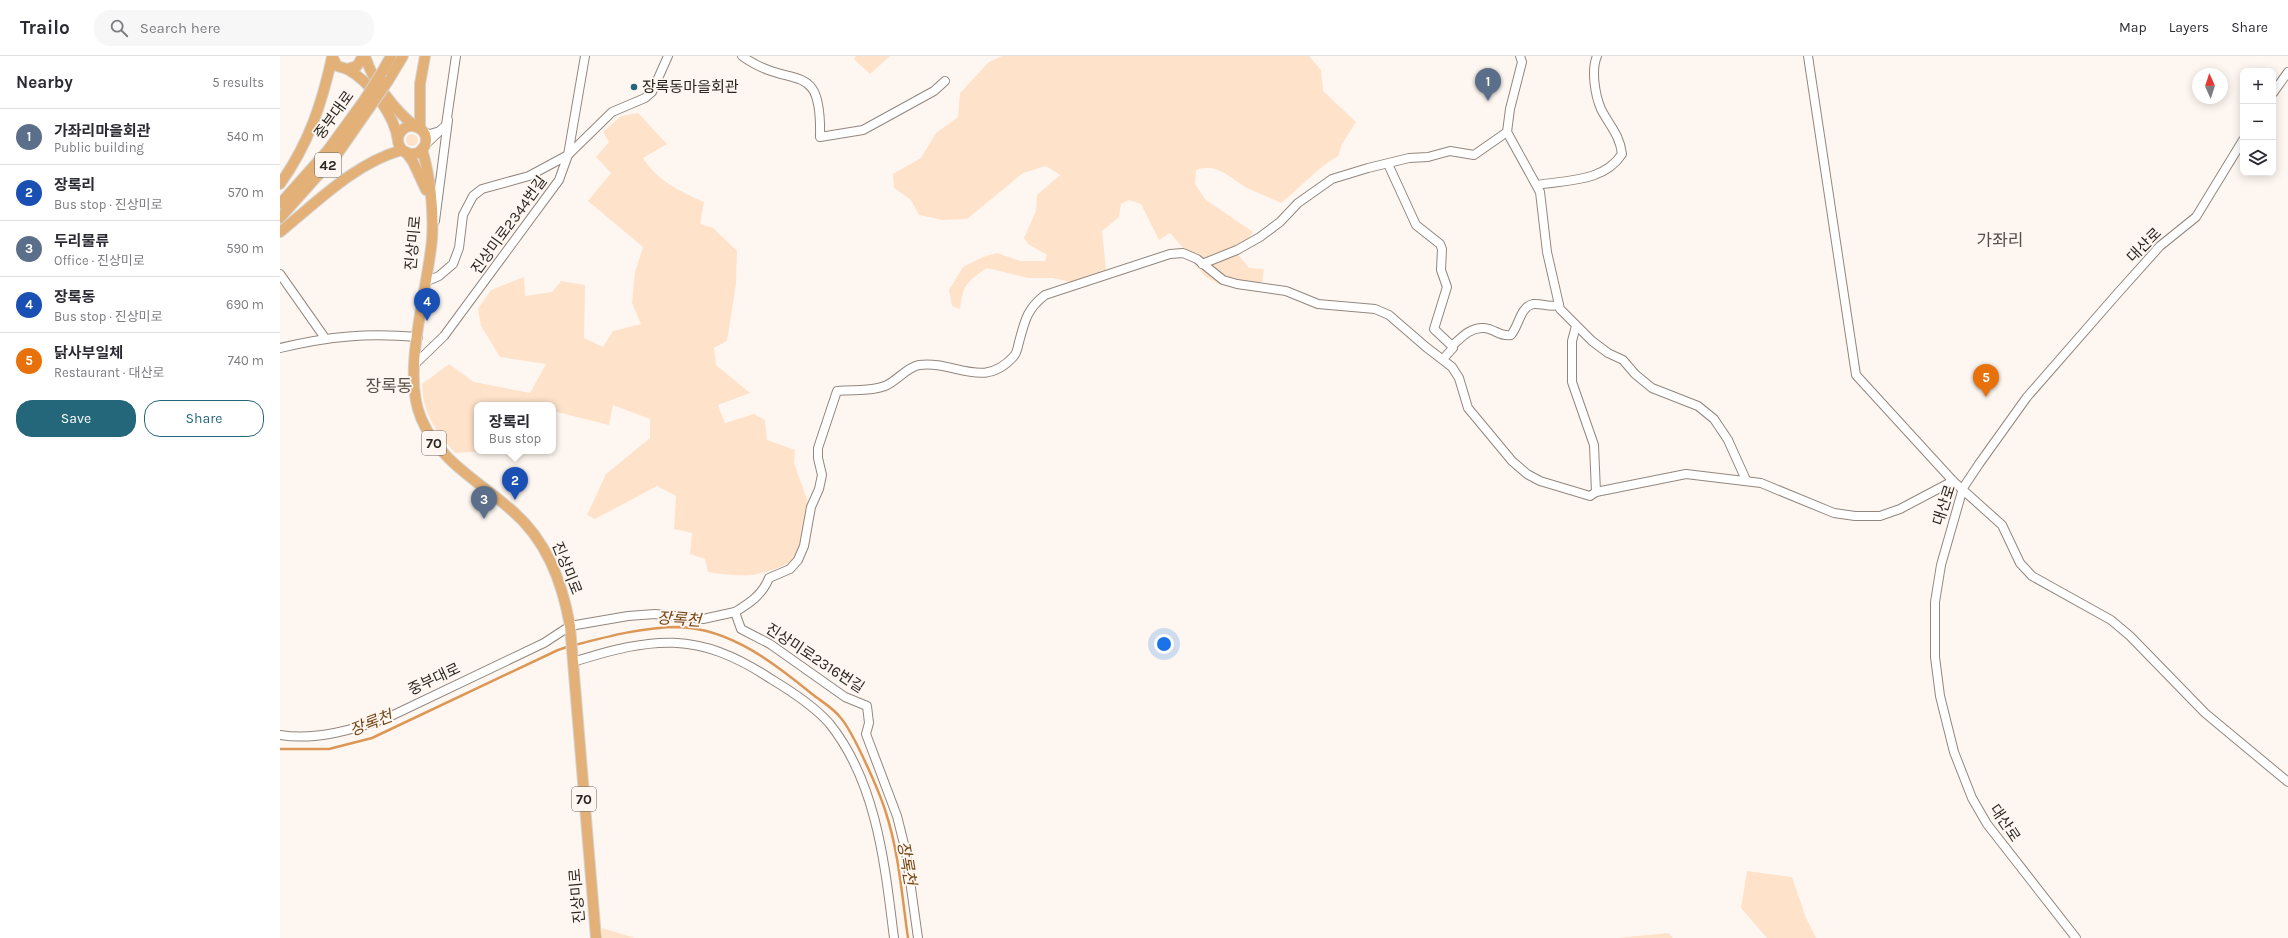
<!DOCTYPE html>
<meta charset="utf-8">
<style>
:root{--surface:#fff;--page:#f7f7f7;--text:#2b2b33;--muted:#7c7c81;--line:#e1e1e2;--accent:#25677a}
body{margin:0;font-family:Karla,"Noto Sans KR",sans-serif;background:var(--page);color:var(--text)}
.controls{position:absolute;right:12px;top:12px;display:grid;overflow:hidden;border-radius:8px;box-shadow:0 2px 10px #0003}
.controls button{width:36px;height:36px;display:grid;place-items:center;padding:0;border:0;border-bottom:1px solid var(--line);background:var(--surface);color:var(--text);font:20px sans-serif}
.compass{position:absolute;left:1912px;top:12px;width:36px;height:36px;border-radius:50%;background:var(--surface);box-shadow:0 2px 10px #0003;rotate:357deg}
.you{position:absolute;left:884px;top:588px;width:14px;height:14px;margin:-10px;border:3px solid #fff;border-radius:50%;background:#1a73e8;box-shadow:0 0 0 6px #1a73e833}
.badge{display:grid;place-items:center;width:26px;height:26px;border-radius:50%;background:var(--accent);color:#fff;font-size:13px;font-weight:700}
.pin{position:absolute;translate:-50% -33px;filter:drop-shadow(0 1px 2px #0008)}
.pin::after{content:'';position:absolute;top:21px;width:14px;height:12px;background:inherit;clip-path:polygon(0 0,100% 0,50% 100%)}
.popup{position:absolute;left:194px;top:346px;width:82px;height:52px;box-sizing:border-box;display:grid;place-content:center;border-radius:8px;background:var(--surface);filter:drop-shadow(0 1px 3px #0005);font-size:13px;white-space:nowrap;color:var(--muted)}
.popup b{font-size:15px;color:var(--text)}
.popup::after{content:'';position:absolute;left:50%;top:100%;margin-left:-8px;border:8px solid transparent;border-top-color:var(--surface)}
.list{margin:0;padding:0;list-style:none}
h2{display:flex;justify-content:space-between;align-items:center;height:52px;margin:0;padding:0 16px;font-size:17px}
h2 small{font-size:13px;font-weight:400;color:var(--muted)}
.list li{display:grid;grid-template-columns:26px 1fr auto;gap:12px;align-items:center;box-sizing:border-box;height:56px;padding:0 16px;border-top:1px solid var(--line)}
.list b{display:block;font-size:15px;white-space:nowrap}
.list p{margin:0;font-size:13px;white-space:nowrap;color:var(--muted)}
.list em{font-size:13px;font-style:normal;color:var(--muted)}
.actions{display:flex;gap:8px;padding:12px 16px}
.actions a{flex:1;padding:9px 0;border:1px solid var(--accent);border-radius:16px;text-align:center;font-size:14px;color:var(--accent)}
.actions .main{background:var(--accent);color:#fff}
.icon{flex:none;width:22px;height:22px;fill:none;stroke:currentColor;stroke-width:2;stroke-linecap:round;stroke-linejoin:round}
.map{position:relative;flex:none;width:2008px;height:882px;overflow:hidden}
header{display:flex;align-items:center;gap:24px;box-sizing:border-box;height:56px;padding:0 20px;background:var(--surface);border-bottom:1px solid var(--line)}
header strong{font-size:19px}
nav{display:flex;gap:22px;margin-inline-start:auto;font-size:14px}
.search{width:280px;height:36px;background:var(--page);display:flex;align-items:center;gap:10px;box-sizing:border-box;padding:0 14px;border-radius:16px;color:var(--muted);font-size:15px}
main{display:flex}
aside{flex:1;background:var(--surface)}
.map>svg:first-child{display:block}
.green{fill:#ffe2ca}
.lines{fill:none;stroke-linecap:round;stroke-linejoin:round}
.stream{stroke:#dc9756;stroke-width:2.5}
.minor-casing{stroke:#92877f;stroke-width:10}
.major-casing{stroke:#d4d4d3;stroke-width:12}
.minor{stroke:#fff;stroke-width:8}
.major{stroke:#e3b178;stroke-width:10}
.major-bridge-casing{stroke:#d4d4d3;stroke-width:12;stroke-linecap:butt}
.major-bridge{stroke:#e3b178;stroke-width:10}
.poi-dot{fill:#25677a;stroke:#fef7f1;stroke-width:1.5}
.labels{text-anchor:middle;dominant-baseline:central;stroke-width:3.5;stroke-linejoin:round;paint-order:stroke}
.shield{fill:#fef7f1;stroke:#6a6560;stroke-width:1}
.shield-label{font-size:14px;font-weight:bold;fill:#2a2622}
.poi-label{font-size:15px;fill:#2a2622;stroke:#fef7f1;text-anchor:start}
.street-label{font-size:15px;fill:#2a2622;stroke:#fef7f1}
.water-label{font-size:16px;font-style:italic;fill:#744616;stroke:#fef7f1}
.quarter-label{font-size:17px;fill:#584f47;stroke:#fef7f1}
</style>
<header>
<strong>Trailo</strong>
<div class="search"><svg class="icon" aria-label="search" viewBox="0 0 24 24"><circle cx="10" cy="10" r="6"/><path d="M15 15l6 6"/></svg>Search here</div>
<nav><a>Map</a><a>Layers</a><a>Share</a></nav>
</header>
<main>
<aside>
<h2>Nearby<small>5 results</small></h2>
<ul class="list">
<li><span class="badge" style="background:#5c6f8a">1</span><div><b>가좌리마을회관</b><p>Public building</p></div><em>540 m</em></li>
<li><span class="badge" style="background:#1a4fb4">2</span><div><b>장록리</b><p>Bus stop · 진상미로</p></div><em>570 m</em></li>
<li><span class="badge" style="background:#5c6f8a">3</span><div><b>두리물류</b><p>Office · 진상미로</p></div><em>590 m</em></li>
<li><span class="badge" style="background:#1a4fb4">4</span><div><b>장록동</b><p>Bus stop · 진상미로</p></div><em>690 m</em></li>
<li><span class="badge" style="background:#e8710a">5</span><div><b>닭사부일체</b><p>Restaurant · 대산로</p></div><em>740 m</em></li>
</ul>
<div class="actions"><a class="main">Save</a><a>Share</a></div>
</aside>
<div class="map">
<svg width="2008" height="882" viewBox="0 0 2008 882">
<rect width="100%" height="100%" fill="#fef7f1"/>
<g class="green">
<polygon points="576,0 610,0 590,18 574,3"/>
<path d="M722 0H1029L1041 14 1043 35 1076 66 1062 88 1058 100C1036 113 1021 131 1001 147 991 142 980 138 969 133 953 124 936 105 916 114L915 128 926 144 973 176 957 197 969 212 984 213 982 226 972 235 939 228 926 221 917 211 911 201 890 177 879 184 861 148 849 144 841 148 839 161 822 175 827 223 806 229 772 222H749L707 212C686 226 683 229 680 253L672 250 669 234 683 211 703 201 717 197 740 205H765L767 199 748 188 744 182 756 155 757 139 780 119 766 110 743 117 687 163 663 164 639 159 631 144 614 132 613 118 641 102 656 77 678 61 680 37 709 6Z"/>
<path d="M358 57 387 88 363 102C376 124 401 136 424 146L420 168 433 172 457 195 456 228 447 285 434 292 436 309 470 337 438 349 445 367 474 358 485 364 487 384 515 394 514 407 529 449 517 503C481 521 468 522 428 516L425 503 410 498 412 477 394 473 396 440 377 430 315 463 307 459 326 418 370 382V363L333 349 329 369 273 355V349H197V395H206L175 397C156 375 143 359 142 328L169 308 194 326 250 337 266 308 220 301 201 270 198 253 211 234 244 221 245 240 272 236 281 225 305 229 304 282 323 291 333 275 361 268 352 247 355 216 363 191 308 145 331 117 316 101 329 86 323 76 341 60Z"/>
<circle cx="132" cy="84" r="6"/>
<polygon points="1467,815 1512,821 1526,862 1536,882 1487,882 1461,852"/>
<polygon points="322,872 355,882 322,882"/>
<polygon points="1389,877 1393,882 1337,882"/>
</g>
<g class="lines">
<g class="stream">
<path d="M295 589C329 580 364 571 399 571 451 573 494 607 532 638 541 645 553 652 560 661 573 675 600 737 606 757 619 797 622 841 628 882"/>
<polyline points="0,693 49,693 92,682 278,594 290,590"/>
</g>
<g class="minor-casing">
<g id="minor">
<path d="M462 0C512 36 542 0 540 81L583 74 654 35 665 25"/>
<polyline points="1240,0 1242,6 1230,53 1227,76 1260,136 1267,196 1280,253 1312,285 1328,297 1343,304 1355,318 1372,332 1418,350 1434,363 1448,384 1466,424"/>
<polyline points="1528,0 1576,319 1673,425 1722,469 1740,507 1752,520 1831,564 1850,580 1925,657 2008,726"/>
<polyline points="1993,37 2008,16"/>
<polyline points="143,76 150,78 160,75"/>
<polyline points="145,89 166,69 176,0"/>
<polyline points="1108,108 1136,169 1160,188 1162,193 1161,214 1167,231 1154,273 1172,290"/>
<path d="M1257 129C1287 124 1324 126 1342 98 1340 79 1329 69 1321 53 1315 39 1311 14 1317 0"/>
<polyline points="155,165 168,64"/>
<polyline points="922,208 957,194 980,181 1000,166 1018,147 1052,123 1088,112 1129,102 1148,101 1170,95 1194,99 1227,76"/>
<polyline points="0,218 45,282"/>
<polyline points="145,226 159,220 173,208 179,192 183,159 193,140 202,133 249,120 288,99 332,56 365,42 372,36 388,0"/>
<polyline points="1296,270 1292,285 1292,326 1314,389 1316,436"/>
<path d="M0 292C51 280 86 277 138 281"/>
<path d="M1163 303 1173 292 1172 290C1181 282 1190 271 1204 272 1215 273 1220 281 1231 279 1239 270 1240 251 1253 248 1262 247 1270 252 1279 249"/>
<polyline points="134,309 164,280 279,124 288,99 305,0"/>
<path d="M455 556C470 547 482 539 489 522L510 513 518 504 524 490 531 451 539 433 542 419 538 402V392L557 335C573 333 590 336 605 330 617 325 627 311 639 309 675 304 703 335 734 300 737 297 738 290 739 286 745 264 747 253 765 239L890 198 903 197 917 203 943 224 957 228 1006 235 1038 248 1095 253 1109 259 1146 291 1172 311 1179 322 1188 352 1232 405 1247 418 1260 425 1310 440 1316 436 1406 418 1481 427 1554 457 1575 460H1600L1620 453 1673 425"/>
<path d="M293 606C373 581 417 574 491 623 511 635 533 649 549 667 597 726 605 810 614 882"/>
<path d="M0 679C36 685 76 673 109 661L264 587 290 570 348 560 375 558 423 563 455 556 461 573 490 588 565 641 587 650 589 667 586 678 617 760 626 796 638 882"/>
<polyline points="1796,882 1707,768 1692,742 1674,696 1660,640 1655,601 1655,546 1661,509 1683,432 1699,408 1747,341 1837,238 1880,190 1916,161 1963,84"/>
</g>
</g>
<g class="major-casing">
<g id="major">
<polyline points="52,0 57,10 67,13 77,10 83,0"/>
<path d="M85 0C93 26 114 54 136 71"/>
<path d="M67 13C90 25 115 60 118 85"/>
<polyline points="102,16 111,0"/>
<polyline points="108,25 123,0"/>
<circle cx="132" cy="84" r="14"/>
<polyline points="140,73 140,28 145,0"/>
<path d="M142 93C150 120 154 154 152 183 148 233 121 316 141 362 158 404 197 424 229 452 266 482 282 525 290 570L316 882"/>
<polyline points="126,96 133,106 146,134"/>
<path d="M0 128C28 89 42 48 52 1"/>
<polyline points="0,148 48,94 85,43"/>
<polyline points="0,162 58,97 90,51"/>
<path d="M0 176C37 146 75 107 122 94"/>
</g>
</g>
<use href="#minor" class="minor"/>
<use href="#major" class="major"/>
<g class="major-bridge-casing">
<g id="major-bridge">
<polyline points="85,43 102,16"/>
<polyline points="90,51 108,25"/>
</g>
</g>
<use href="#major-bridge" class="major-bridge"/>
</g>
<circle class="poi-dot" cx="354" cy="31" r="4"/>
<g class="labels">
<g class="shield">
<rect x="35" y="97" width="26" height="24" rx="3"/>
<rect x="142" y="375" width="24" height="24" rx="3"/>
<rect x="292" y="731" width="24" height="24" rx="3"/>
</g>
<g class="shield-label">
<text x="48" y="109">42</text>
<text x="154" y="387">70</text>
<text x="304" y="743">70</text>
</g>
<g class="poi-label">
<text x="362" y="31">장록동마을회관</text>
</g>
<g class="street-label">
<text transform="translate(54 59) rotate(-54)">중부대로</text>
<text transform="translate(229 169) rotate(-54)">진상미로2344번길</text>
<text transform="translate(133 187) rotate(-85)">진상미로</text>
<text transform="translate(1864 189) rotate(-45)">대산로</text>
<text transform="translate(1664 449) rotate(-72)">대산로</text>
<text transform="translate(287 512) rotate(68)">진상미로</text>
<text transform="translate(535 602) rotate(33)">진상미로2316번길</text>
<text transform="translate(154 623) rotate(-25)">중부대로</text>
<text transform="translate(1725 767) rotate(56)">대산로</text>
<text transform="translate(297 840) rotate(-95)">진상미로</text>
</g>
<g class="water-label">
<text transform="translate(399 563) rotate(4)">장록천</text>
<text transform="translate(91 667) rotate(-21)">장록천</text>
<text transform="translate(627 807) rotate(80)">장록천</text>
</g>
<g class="quarter-label">
<text x="1720" y="184">가좌리</text>
<text x="109" y="330">장록동</text>
</g>
</g>
</svg>
<div class="controls">
<button>+</button>
<button>−</button>
<button><svg class="icon" aria-label="layers" viewBox="0 0 24 24"><path d="M12 4l9 5-9 5-9-5zM3 14l9 5 9-5"/></svg></button>
</div>
<svg class="compass" viewBox="-18 -18 36 36"><path d="M0-13l5 13h-10z" fill="#e53935"/><path d="M0 13l5-13h-10z" fill="#7c7c81"/></svg>
<div class="you"></div>
<div class="pin badge" style="left:1208px;top:45px;background:#5c6f8a">1</div>
<div class="pin badge" style="left:235px;top:444px;background:#1a4fb4">2</div>
<div class="popup"><b>장록리</b>Bus stop</div>
<div class="pin badge" style="left:204px;top:463px;background:#5c6f8a">3</div>
<div class="pin badge" style="left:147px;top:265px;background:#1a4fb4">4</div>
<div class="pin badge" style="left:1706px;top:341px;background:#e8710a">5</div>
</div>
</main>
